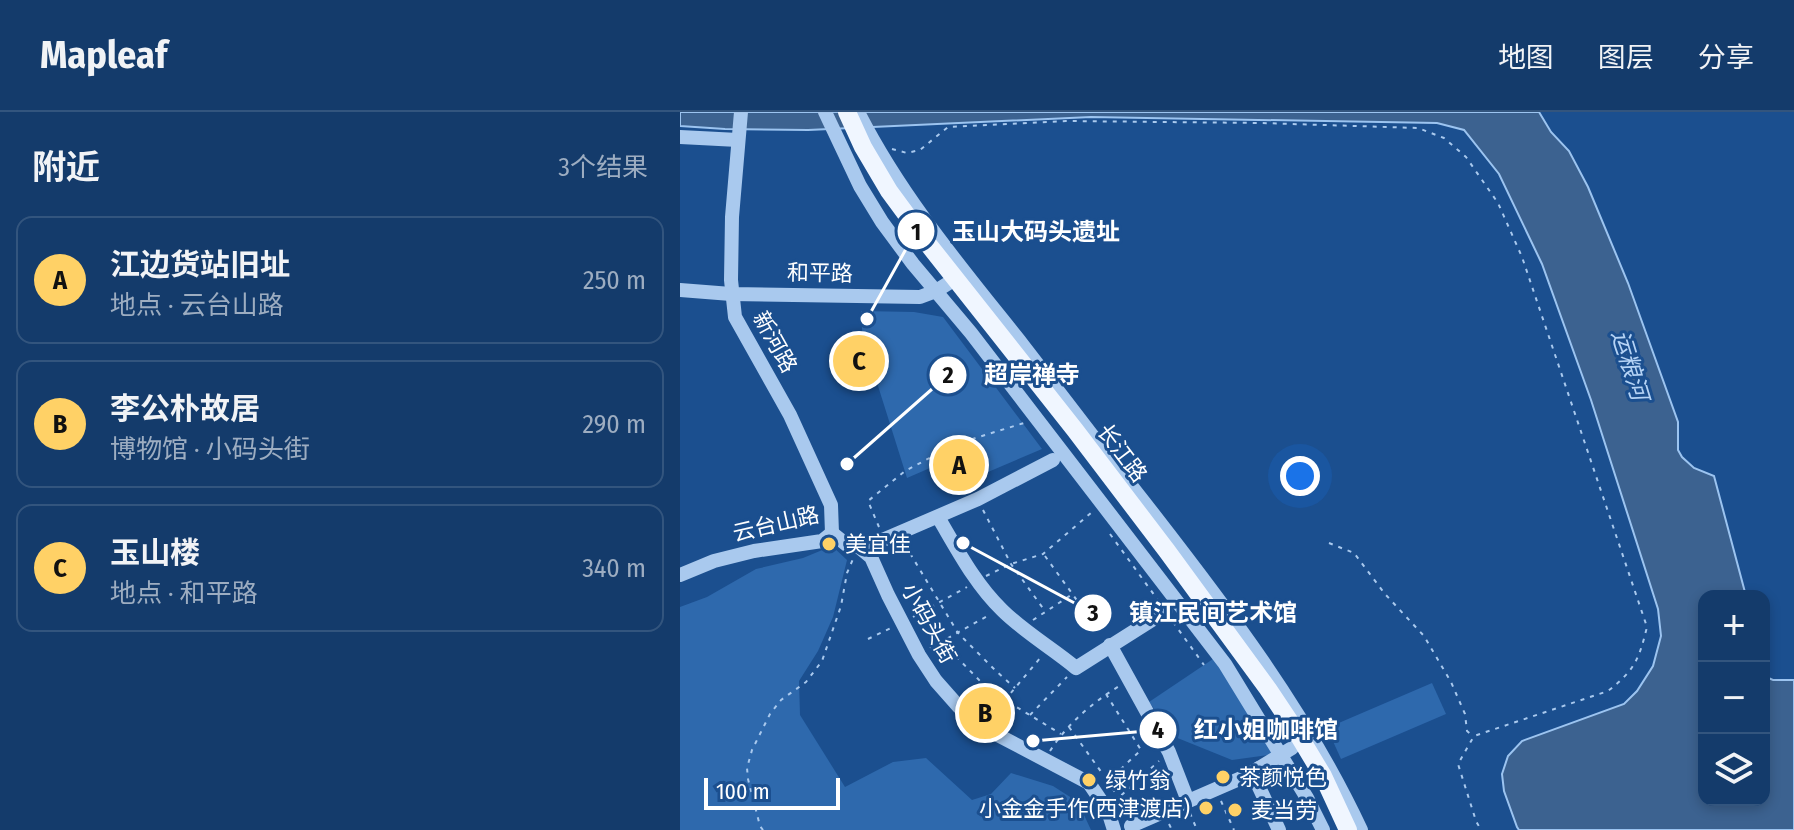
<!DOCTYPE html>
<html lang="zh">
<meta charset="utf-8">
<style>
:root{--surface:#143b6b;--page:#214673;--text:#f1f3f6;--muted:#9dadc1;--line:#33557e;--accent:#ffd166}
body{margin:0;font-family:"Fira Sans Condensed","Noto Sans SC",sans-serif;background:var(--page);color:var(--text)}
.controls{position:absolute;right:24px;bottom:24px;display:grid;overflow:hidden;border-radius:16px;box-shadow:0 4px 12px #0003}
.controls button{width:72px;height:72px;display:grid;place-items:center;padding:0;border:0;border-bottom:2px solid var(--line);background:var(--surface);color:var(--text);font:40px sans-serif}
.scale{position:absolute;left:24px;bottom:20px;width:136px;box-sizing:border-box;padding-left:8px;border:4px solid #fff;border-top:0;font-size:22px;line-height:28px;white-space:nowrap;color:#fff;-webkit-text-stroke:6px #1b4f8f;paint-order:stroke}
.you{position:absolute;left:620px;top:364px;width:28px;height:28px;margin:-20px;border:6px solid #fff;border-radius:50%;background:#1a73e8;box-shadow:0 0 0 12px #1a73e833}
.badge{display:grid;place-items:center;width:52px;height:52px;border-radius:50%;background:var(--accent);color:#111;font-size:26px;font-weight:700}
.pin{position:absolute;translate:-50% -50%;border:4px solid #fff;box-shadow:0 2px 8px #0006}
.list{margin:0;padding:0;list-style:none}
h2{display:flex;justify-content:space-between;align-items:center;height:104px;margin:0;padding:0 32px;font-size:34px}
h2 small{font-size:26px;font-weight:400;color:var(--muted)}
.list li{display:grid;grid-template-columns:52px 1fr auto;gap:24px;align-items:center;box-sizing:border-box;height:128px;margin:0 16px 16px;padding:0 16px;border:2px solid var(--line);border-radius:16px}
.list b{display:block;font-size:30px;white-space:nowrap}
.list p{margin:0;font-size:26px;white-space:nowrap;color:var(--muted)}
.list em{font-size:26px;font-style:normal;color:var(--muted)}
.icon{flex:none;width:44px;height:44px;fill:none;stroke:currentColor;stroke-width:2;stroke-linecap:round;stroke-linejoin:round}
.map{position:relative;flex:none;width:1114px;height:718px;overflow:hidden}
header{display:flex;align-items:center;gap:48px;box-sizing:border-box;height:112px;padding:0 40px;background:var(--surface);border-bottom:2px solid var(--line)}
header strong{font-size:38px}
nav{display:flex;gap:44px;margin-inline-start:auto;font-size:28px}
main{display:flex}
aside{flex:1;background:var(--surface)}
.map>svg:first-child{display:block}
.green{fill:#2e69ad}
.water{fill:#3c6290;stroke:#9cc4f0;stroke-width:2}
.building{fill:#4478b7}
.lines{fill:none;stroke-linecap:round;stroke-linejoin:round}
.path{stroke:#a9c9ee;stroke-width:2;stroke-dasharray:4 6;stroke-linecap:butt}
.minor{stroke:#a9c9ee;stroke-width:14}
.major{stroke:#f0f6ff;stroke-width:18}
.poi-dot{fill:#ffd166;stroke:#1b4f8f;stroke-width:3}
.labels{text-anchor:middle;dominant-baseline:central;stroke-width:6;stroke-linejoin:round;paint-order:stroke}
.street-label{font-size:22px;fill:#fff;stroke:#1b4f8f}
.poi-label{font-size:22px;fill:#fff;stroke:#1b4f8f;text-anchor:start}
.water-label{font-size:24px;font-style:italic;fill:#b5d3f5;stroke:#1b4f8f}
.leader{fill:none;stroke:#fff;stroke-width:3}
.callout-dot{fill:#fff;stroke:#1b4f8f;stroke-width:3}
.mark-label{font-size:24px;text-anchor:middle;font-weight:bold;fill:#111}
.callout-label{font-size:24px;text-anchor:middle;font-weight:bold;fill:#fff;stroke:#1b4f8f;stroke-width:6;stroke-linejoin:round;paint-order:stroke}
</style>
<header>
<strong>Mapleaf</strong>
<nav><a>地图</a><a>图层</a><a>分享</a></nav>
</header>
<main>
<aside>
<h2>附近<small>3个结果</small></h2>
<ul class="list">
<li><span class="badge">A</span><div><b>江边货站旧址</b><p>地点 · 云台山路</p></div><em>250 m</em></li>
<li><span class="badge">B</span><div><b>李公朴故居</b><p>博物馆 · 小码头街</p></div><em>290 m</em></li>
<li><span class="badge">C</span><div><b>玉山楼</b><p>地点 · 和平路</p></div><em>340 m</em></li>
</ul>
</aside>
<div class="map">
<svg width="1114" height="718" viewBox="0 0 1114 718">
<rect width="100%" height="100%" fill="#1b4f8f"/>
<g class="green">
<polygon points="181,199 234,200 263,205 362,337 301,363 289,339 227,366 193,258 183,235"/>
<polygon points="152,434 167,448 153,505 138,539 119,569 120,603 165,675 213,650 246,646 292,688 311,682 331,661 373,674 398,690 411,718 0,718 0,495 27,485 76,457 123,446"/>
<polygon points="536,545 595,642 552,648 495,625 469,590"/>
<polygon points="752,571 766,602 661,647 647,616"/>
</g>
<polygon class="water" points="0,0 859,0 871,20 889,39 908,75 948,171 998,310 998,338 1002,345 1014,356 1034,364 1066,484 1024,484 1024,688 1084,688 1084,564 1093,568 1114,568 1114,718 839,718 837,715 824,679 822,662 828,644 842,629 944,592 957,579 973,554 981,524 978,497 911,288 862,152 819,62 784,18 757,11 411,5 128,18 45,17 0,14"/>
<polygon class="building" points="182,237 190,256 176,262 168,243"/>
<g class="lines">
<g class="path">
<path d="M212 37 227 41 240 38 268 15 386 9 581 11 738 16 764 26 786 45 818 91 842 145 967 515C959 547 955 558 928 579L794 624 778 652 796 709 801 718"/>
<polyline points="303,398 331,452 365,499"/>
<polyline points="199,415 188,389 225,359 276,332 344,311"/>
<polyline points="430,422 480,491"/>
<polyline points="649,431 674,441 705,482 744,524 771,570 785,602 787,619 793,624"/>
<polyline points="225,433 278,521 316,559 335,576"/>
<polyline points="365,444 422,523"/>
<polyline points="306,464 331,452 363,442 412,400"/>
<polyline points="233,505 287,475"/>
<polyline points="353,508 391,483"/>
<polyline points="493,510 524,553"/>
<polyline points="188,527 213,515"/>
<polyline points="262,530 301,570 325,588 381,622"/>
<polyline points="250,536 311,502"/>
<polyline points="426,582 461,638 428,669 438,685 447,704"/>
<polyline points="350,603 387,565"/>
<polyline points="313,605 325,588 361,545"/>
<polyline points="389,615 427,668"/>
<path d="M370 639C388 611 413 590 441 573"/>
<polyline points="541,689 554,718"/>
<polyline points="434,690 479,649"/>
<polyline points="510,701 517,718"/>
<polyline points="489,712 492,718"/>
<polyline points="83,718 80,714 68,667 67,656 72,638 90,602 101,588 126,570 142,549 161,494 167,461 173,447"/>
</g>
<g class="minor">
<polyline points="61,0 52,105 51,168 55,205 110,303 151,393 152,421"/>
<polyline points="145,0 180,74 202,110 233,152 291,221 545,552 627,686 643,718"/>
<path d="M178 0C221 85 283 158 342 232 383 285 423 338 464 390 545 494 625 598 681 718"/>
<polyline points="0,25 58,28"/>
<polyline points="0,178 51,182 240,185 256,179 275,167"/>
<path d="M258 405C277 437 295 472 322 498 344 520 372 536 396 556L486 499"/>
<polyline points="152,421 167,433 179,435 205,427 298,387 373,348"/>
<polyline points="179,435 191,445 208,483 239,543 256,569 279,595 312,620 409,671 428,699 434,718"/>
<polyline points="0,463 34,449 74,439 142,429 152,421"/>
<polyline points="430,533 489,640 508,689"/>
<polyline points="579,656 579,675 599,718"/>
<polyline points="451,714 566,664 612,636"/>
</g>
<polyline class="major" points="167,0 183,35 209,79 248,132 395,318 487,439 588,577 616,619 643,664 668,718"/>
</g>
<g class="poi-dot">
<circle cx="149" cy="432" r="8"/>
<circle cx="543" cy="665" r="8"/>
<circle cx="409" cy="668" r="8"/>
<circle cx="526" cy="696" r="8"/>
<circle cx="555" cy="698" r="8"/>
</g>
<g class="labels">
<g class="street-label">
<text transform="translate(140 161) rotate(1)">和平路</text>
<text transform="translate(95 230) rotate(61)">新河路</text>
<text transform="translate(442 341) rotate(53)">长江路</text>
<text transform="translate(96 412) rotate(-13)">云台山路</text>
<text transform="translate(249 511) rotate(61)">小码头街</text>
</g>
<g class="poi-label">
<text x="165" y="432">美宜佳</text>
<text x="559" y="665">茶颜悦色</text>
<text x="425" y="668">绿竹翁</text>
<text x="510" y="696" text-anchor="end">小金金手作(西津渡店)</text>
<text x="571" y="698">麦当劳</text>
</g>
<g class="water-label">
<text transform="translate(950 253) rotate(73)">运粮河</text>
</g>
</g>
<path class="leader" d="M187 207L236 119M167 352L268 263M283 431L413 501M353 629L478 618"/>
<g class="callout-dot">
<circle cx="187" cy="207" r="8"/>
<circle cx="167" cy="352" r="8"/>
<circle cx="283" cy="431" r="8"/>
<circle cx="353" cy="629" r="8"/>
<circle cx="236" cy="119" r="20"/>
<circle cx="268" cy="263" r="20"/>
<circle cx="413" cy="501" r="20"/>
<circle cx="478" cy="618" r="20"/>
</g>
<g class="mark-label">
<text x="236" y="128">1</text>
<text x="268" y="271">2</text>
<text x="413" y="509">3</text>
<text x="478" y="626">4</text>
</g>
<g class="callout-label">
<text x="356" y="128">玉山大码头遗址</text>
<text x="352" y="271">超岸禅寺</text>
<text x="533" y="509">镇江民间艺术馆</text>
<text x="586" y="626">红小姐咖啡馆</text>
</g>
</svg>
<div class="controls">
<button>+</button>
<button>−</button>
<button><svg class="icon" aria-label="layers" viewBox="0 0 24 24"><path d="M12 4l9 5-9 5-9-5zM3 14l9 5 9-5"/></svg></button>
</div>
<div class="scale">100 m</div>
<div class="you"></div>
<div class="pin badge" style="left:279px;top:353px">A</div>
<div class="pin badge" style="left:305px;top:601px">B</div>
<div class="pin badge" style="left:179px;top:249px">C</div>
</div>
</main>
